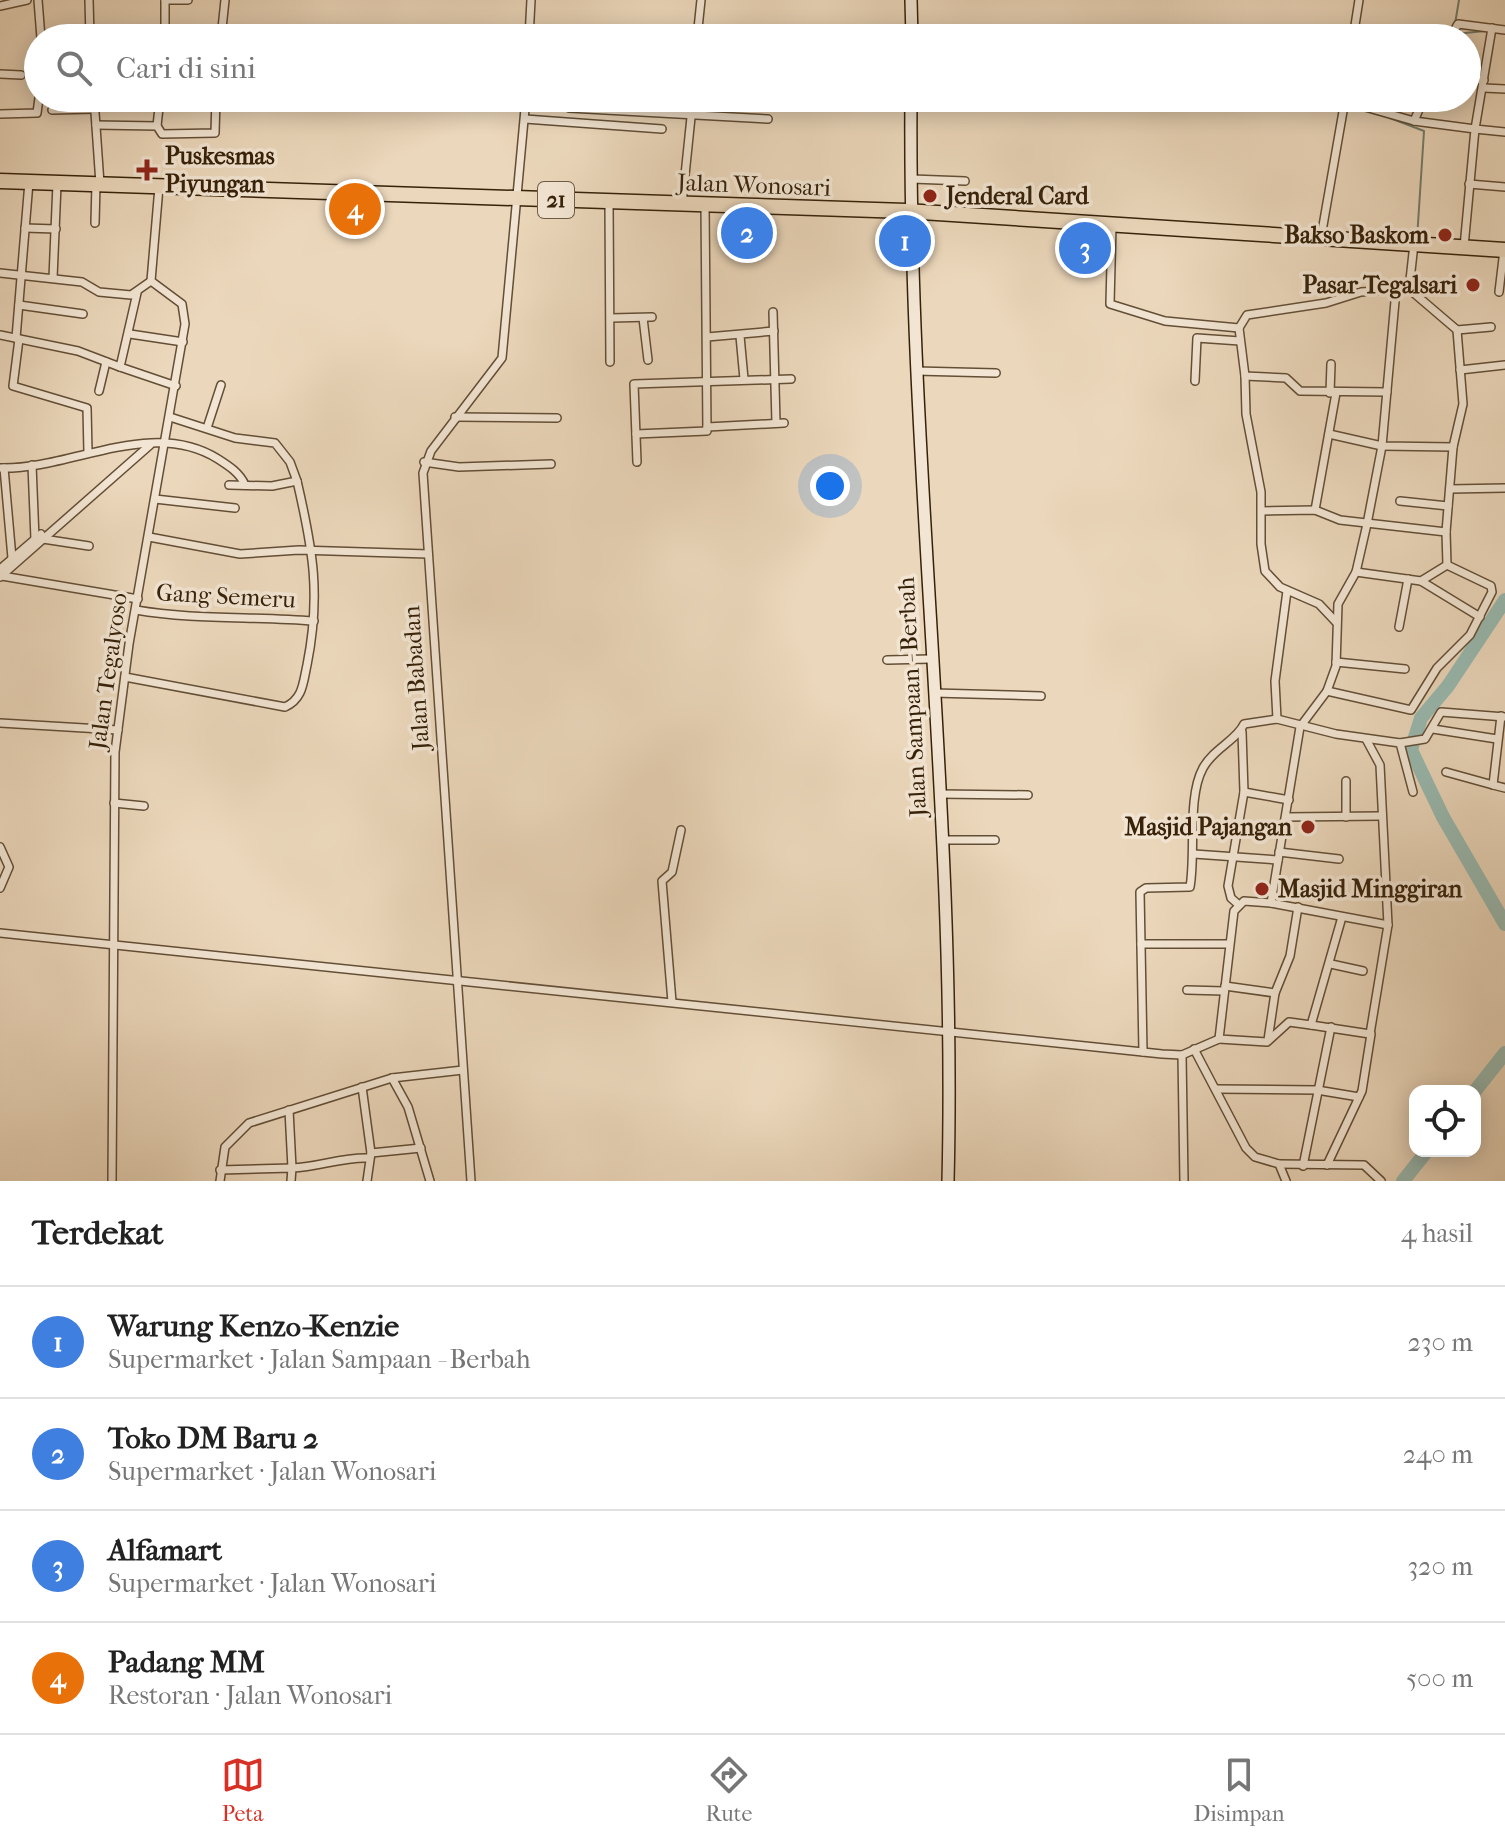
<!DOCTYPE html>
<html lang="id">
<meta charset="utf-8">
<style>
:root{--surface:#fff;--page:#f6f6f6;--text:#222;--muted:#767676;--line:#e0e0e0;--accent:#d93025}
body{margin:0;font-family:"IM FELL French Canon",serif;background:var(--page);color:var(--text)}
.controls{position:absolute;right:24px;bottom:24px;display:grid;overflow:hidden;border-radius:16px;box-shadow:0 4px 20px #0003}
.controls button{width:72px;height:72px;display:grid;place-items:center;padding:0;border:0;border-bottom:2px solid var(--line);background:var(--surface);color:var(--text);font:40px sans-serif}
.you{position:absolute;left:830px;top:486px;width:28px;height:28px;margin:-20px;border:6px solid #fff;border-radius:50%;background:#1a73e8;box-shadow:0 0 0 12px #1a73e833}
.badge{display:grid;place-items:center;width:52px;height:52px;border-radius:50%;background:var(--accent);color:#fff;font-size:26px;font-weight:700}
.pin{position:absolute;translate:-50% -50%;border:4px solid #fff;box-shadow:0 2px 8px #0006}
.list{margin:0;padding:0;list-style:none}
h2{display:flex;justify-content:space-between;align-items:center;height:104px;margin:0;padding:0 32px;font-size:34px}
h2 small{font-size:26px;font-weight:400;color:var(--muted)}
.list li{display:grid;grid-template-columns:52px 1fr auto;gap:24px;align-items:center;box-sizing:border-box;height:112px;padding:0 32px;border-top:2px solid var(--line)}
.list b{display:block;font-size:30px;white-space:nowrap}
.list p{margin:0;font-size:26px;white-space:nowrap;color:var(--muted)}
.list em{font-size:26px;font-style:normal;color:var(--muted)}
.icon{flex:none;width:44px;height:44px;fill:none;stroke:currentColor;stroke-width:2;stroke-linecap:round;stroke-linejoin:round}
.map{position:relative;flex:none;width:1505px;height:1181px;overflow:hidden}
.search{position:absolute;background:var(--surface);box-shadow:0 4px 20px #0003;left:24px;right:24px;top:24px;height:88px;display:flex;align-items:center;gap:20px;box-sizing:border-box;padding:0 28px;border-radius:44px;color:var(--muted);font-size:30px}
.sheet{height:552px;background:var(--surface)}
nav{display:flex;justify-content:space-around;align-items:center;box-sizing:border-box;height:112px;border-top:2px solid var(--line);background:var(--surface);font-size:22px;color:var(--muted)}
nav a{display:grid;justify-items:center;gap:4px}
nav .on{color:var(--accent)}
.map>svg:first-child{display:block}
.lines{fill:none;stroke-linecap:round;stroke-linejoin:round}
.stream{stroke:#717d6e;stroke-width:2}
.river{stroke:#98bab1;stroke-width:14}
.street-casing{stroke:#634e36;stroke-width:10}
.secondary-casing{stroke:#362109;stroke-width:14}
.highway-casing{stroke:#362109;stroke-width:17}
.street{stroke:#f2e5d3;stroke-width:7}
.secondary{stroke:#f2e5d3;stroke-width:11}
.highway{stroke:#ebd7bb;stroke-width:14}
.poi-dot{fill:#8f2418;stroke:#f2e5d3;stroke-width:3}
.labels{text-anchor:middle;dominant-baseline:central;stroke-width:7;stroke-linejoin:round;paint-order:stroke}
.shield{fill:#f2e5d3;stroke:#6e5c46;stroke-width:2}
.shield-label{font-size:22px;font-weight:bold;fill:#362109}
.poi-label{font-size:24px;font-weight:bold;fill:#362109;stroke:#f2e5d3;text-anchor:start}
.street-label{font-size:24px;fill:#362109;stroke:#f2e5d3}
</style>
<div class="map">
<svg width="1505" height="1181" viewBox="0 0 1505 1181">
<rect width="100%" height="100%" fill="#ebd7bb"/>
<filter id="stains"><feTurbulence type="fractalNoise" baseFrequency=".0025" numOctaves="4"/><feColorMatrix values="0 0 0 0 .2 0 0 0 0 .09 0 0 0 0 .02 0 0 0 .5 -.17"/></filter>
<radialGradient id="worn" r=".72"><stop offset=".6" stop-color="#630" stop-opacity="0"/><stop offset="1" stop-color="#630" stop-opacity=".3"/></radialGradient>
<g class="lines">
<g class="stream">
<polyline points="1455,24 1459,0"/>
<polyline points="1455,34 1485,31"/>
<polyline points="1327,98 1343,102"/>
<polyline points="1390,118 1424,131 1417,239"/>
</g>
<g class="river">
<polyline points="1505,600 1448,686 1421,718 1411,750 1443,817 1505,924"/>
<polyline points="1475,1091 1505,1053"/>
<polyline points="1403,1181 1427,1151"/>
</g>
<g class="street-casing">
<g id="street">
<polyline points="38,0 41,38"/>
<polyline points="89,0 90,38"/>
<polyline points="165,0 165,38"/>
<polyline points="165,0 188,0"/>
<polyline points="0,6 27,0"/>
<polyline points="1492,28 1475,129 1505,132"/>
<polyline points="90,36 165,33"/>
<polyline points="221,38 225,0"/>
<polyline points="529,38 531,0"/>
<polyline points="697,38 701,0"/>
<polyline points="1353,38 1359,0"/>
<polyline points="1450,38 1458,24 1505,30"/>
<polyline points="0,74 21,75"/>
<polyline points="1467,79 1484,80"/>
<polyline points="1484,88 1505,89"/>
<polyline points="94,98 100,184"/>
<polyline points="1344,101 1414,121 1475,129 1464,247"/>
<polyline points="569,108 768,119"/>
<polyline points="52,110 95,109"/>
<polyline points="0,114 37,113 39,98"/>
<polyline points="525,119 662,129"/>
<polyline points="1414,121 1424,98"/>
<polyline points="96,125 157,126 162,134 215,133 216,98"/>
<polyline points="157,126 160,98"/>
<polyline points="912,179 965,181"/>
<polyline points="1469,184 1505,187"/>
<polyline points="609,202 610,362"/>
<polyline points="682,204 693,98"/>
<polyline points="95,223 96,184"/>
<polyline points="1112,225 1110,304 1165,321 1239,328"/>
<polyline points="25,228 56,229"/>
<polyline points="1321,237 1345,100"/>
<polyline points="0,273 82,282 99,292 131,295 151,281"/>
<polyline points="53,278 57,184"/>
<polyline points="1409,289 1414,244"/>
<polyline points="1499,292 1504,250"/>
<polyline points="137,293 120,367 176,386"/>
<polyline points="19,305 83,314"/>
<polyline points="773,312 776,423"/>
<polyline points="611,318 652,317"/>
<polyline points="643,318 648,360"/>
<polyline points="1457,330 1491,327"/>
<polyline points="130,334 183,342"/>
<polyline points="0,335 78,351 120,367"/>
<polyline points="740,336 744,379"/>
<polyline points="707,337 774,331"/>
<polyline points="16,338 29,182"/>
<polyline points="19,339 13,386 87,408 88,453"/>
<polyline points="1460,370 1505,365"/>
<polyline points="916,371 996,373"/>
<polyline points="1245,376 1246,414 1261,492 1261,544 1265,571 1280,587 1319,604 1336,622"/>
<polyline points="1195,381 1197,338 1240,341"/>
<polyline points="99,391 106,362"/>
<polyline points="1330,393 1331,364"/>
<polyline points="170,417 235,438 275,443 290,462 297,481 272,486 229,485"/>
<polyline points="455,417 557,418"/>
<polyline points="707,427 784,423"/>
<polyline points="207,428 221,385"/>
<polyline points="636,434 707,431 705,205"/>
<polyline points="1329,434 1382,446 1453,447 1463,404 1457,330 1409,289 1361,292 1326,303 1247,315 1239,328 1245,376 1286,378 1300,391 1387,392"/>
<polyline points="424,462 459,467 551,464"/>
<polyline points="637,462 634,384 791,379"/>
<polyline points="32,465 35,539"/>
<path d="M0 468C72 470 151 417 218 459 229 466 240 473 245 485"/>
<polyline points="4,468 12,558"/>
<polyline points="1450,489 1505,488"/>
<polyline points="155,499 235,508"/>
<polyline points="1400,501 1448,506"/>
<polyline points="1315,510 1336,393"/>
<polyline points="1262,511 1315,510 1340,520 1446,532"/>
<polyline points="149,537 240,554 299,550 428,554"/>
<polyline points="43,539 89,546"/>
<polyline points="0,569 41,534"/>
<polyline points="1356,572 1421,581 1480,617"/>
<polyline points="2,576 138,599"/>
<polyline points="0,577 150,445"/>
<polyline points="1421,581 1447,565 1446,532 1453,447"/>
<path d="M136 610C194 620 254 616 314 621"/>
<polyline points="1399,627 1408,579"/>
<polyline points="887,660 930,659"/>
<polyline points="1336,662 1405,669"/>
<path d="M125 677 285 707C303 699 303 683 307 665 321 595 313 550 297 481"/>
<polyline points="1327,691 1411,710 1437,668 1470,635 1492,592 1491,586 1447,565"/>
<polyline points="934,693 1041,696"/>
<polyline points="1501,716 1493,785 1505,788"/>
<polyline points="1277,719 1275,681 1287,591"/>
<polyline points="0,723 118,730"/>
<polyline points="1433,729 1497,739"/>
<polyline points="1400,743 1425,739 1441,712 1505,717"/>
<polyline points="1446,772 1493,785"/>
<polyline points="1346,781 1346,817"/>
<polyline points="1244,792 1289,800"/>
<polyline points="939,794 1028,795"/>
<polyline points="114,803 144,806"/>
<polyline points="1286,817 1381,816"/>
<polyline points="942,840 995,840"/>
<polyline points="0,847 9,867 0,888"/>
<polyline points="1279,852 1339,859"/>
<polyline points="1194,854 1278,860"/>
<polyline points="1271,903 1388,925"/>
<polyline points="1239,905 1231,898 1228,886 1244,792 1242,732"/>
<polyline points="1342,917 1311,1025 1370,1034 1388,925 1380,765 1366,739"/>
<polyline points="0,933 1162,1054 1182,1055 1219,1039"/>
<polyline points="1141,944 1229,944"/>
<polyline points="1331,964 1363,971"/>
<polyline points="1225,986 1275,993 1290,956 1298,907"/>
<polyline points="1187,990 1224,991"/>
<polyline points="672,1002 662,881 672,872 681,830"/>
<polyline points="1311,1025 1289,1022 1267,1042 1219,1039 1234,911 1244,901 1271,903 1300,727 1327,691 1336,666 1338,604 1356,572 1367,524 1382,446 1396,290"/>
<polyline points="1268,1040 1275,993"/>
<polyline points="1194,1049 1246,1148 1255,1157 1279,1164 1286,1181"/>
<path d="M1143 1052 1140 892 1146 888 1190 887C1196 853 1187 797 1203 768 1213 749 1237 740 1244 724L1277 719 1336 734 1400 743 1413 792"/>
<polyline points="1182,1055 1184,1181"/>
<polyline points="392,1078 408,1107 430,1181"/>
<polyline points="362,1087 371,1153 367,1181"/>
<polyline points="1216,1089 1317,1090 1359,1097"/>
<path d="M289 1110 292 1168C319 1167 342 1157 368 1158"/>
<polyline points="371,1153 421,1148"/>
<polyline points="1279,1164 1364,1165 1381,1181"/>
<polyline points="1327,1165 1362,1091 1371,1034"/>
<polyline points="1303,1166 1331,1027"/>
<polyline points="220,1170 292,1168 291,1181"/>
<polyline points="112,1181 115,752 129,644 185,324 182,304 151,281 159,187"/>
<polyline points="220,1181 225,1147 249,1123 392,1078 463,1070"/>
<polyline points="471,1181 423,473 431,451 502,358 526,98"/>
</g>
</g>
<g class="secondary-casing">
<g id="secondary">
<polyline points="911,0 912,38"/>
<path d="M911 98C908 460 957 820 948 1181"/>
</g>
</g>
<g class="highway-casing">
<polyline id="highway" points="0,181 906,211 1505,250"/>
</g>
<use href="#street" class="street"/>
<use href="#secondary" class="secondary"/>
<use href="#highway" class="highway"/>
</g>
<g class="poi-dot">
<path d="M143 158h8v8h8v8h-8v8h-8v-8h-8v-8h8z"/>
<circle cx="930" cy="196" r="8"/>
<circle cx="1445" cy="235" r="8"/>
<circle cx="1473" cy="285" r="8"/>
<circle cx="1308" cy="827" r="8"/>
<circle cx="1262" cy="889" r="8"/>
</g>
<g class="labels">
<rect class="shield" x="538" y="182" width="36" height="36" rx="6"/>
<g class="shield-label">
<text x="556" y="200">21</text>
</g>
<g class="poi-label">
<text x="165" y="156">Puskesmas<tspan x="165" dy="28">Piyungan</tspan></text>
<text x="946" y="196">Jenderal Card</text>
<text x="1429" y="235" text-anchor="end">Bakso Baskom</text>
<text x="1457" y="285" text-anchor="end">Pasar Tegalsari</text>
<text x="1292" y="827" text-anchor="end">Masjid Pajangan</text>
<text x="1278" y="889">Masjid Minggiran</text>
</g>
<g class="street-label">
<text transform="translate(754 185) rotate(2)">Jalan Wonosari</text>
<text transform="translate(226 596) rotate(3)">Gang Semeru</text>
<text transform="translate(108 671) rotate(-82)">Jalan Tegalyoso</text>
<text transform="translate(416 678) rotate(-94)">Jalan Babadan</text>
<text transform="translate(912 697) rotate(-93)">Jalan Sampaan - Berbah</text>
</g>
</g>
<rect width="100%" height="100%" filter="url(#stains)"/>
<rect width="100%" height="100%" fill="url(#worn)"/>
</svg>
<div class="controls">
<button><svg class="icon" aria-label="locate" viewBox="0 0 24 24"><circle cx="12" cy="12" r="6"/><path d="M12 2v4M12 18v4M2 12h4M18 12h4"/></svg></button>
</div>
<div class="you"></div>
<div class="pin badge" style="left:905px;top:241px;background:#3f7fe0">1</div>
<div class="pin badge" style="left:747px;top:233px;background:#3f7fe0">2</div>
<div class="pin badge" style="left:1085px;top:248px;background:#3f7fe0">3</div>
<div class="pin badge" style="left:355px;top:209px;background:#e8710a">4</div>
<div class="search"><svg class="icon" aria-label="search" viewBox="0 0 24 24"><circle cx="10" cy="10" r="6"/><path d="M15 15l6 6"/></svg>Cari di sini</div>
</div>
<section class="sheet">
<h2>Terdekat<small>4 hasil</small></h2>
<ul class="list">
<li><span class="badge" style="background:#3f7fe0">1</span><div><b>Warung Kenzo-Kenzie</b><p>Supermarket · Jalan Sampaan - Berbah</p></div><em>230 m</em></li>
<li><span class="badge" style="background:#3f7fe0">2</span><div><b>Toko DM Baru 2</b><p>Supermarket · Jalan Wonosari</p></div><em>240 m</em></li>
<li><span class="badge" style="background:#3f7fe0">3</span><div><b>Alfamart</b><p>Supermarket · Jalan Wonosari</p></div><em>320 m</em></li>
<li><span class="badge" style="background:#e8710a">4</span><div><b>Padang MM</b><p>Restoran · Jalan Wonosari</p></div><em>500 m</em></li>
</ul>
</section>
<nav>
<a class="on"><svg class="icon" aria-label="map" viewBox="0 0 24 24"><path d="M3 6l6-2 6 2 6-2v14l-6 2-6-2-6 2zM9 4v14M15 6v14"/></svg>Peta</a>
<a><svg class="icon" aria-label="directions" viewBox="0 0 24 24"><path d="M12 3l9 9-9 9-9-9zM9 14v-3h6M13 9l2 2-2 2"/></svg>Rute</a>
<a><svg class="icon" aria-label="saved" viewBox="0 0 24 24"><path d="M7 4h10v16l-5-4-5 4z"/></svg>Disimpan</a>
</nav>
